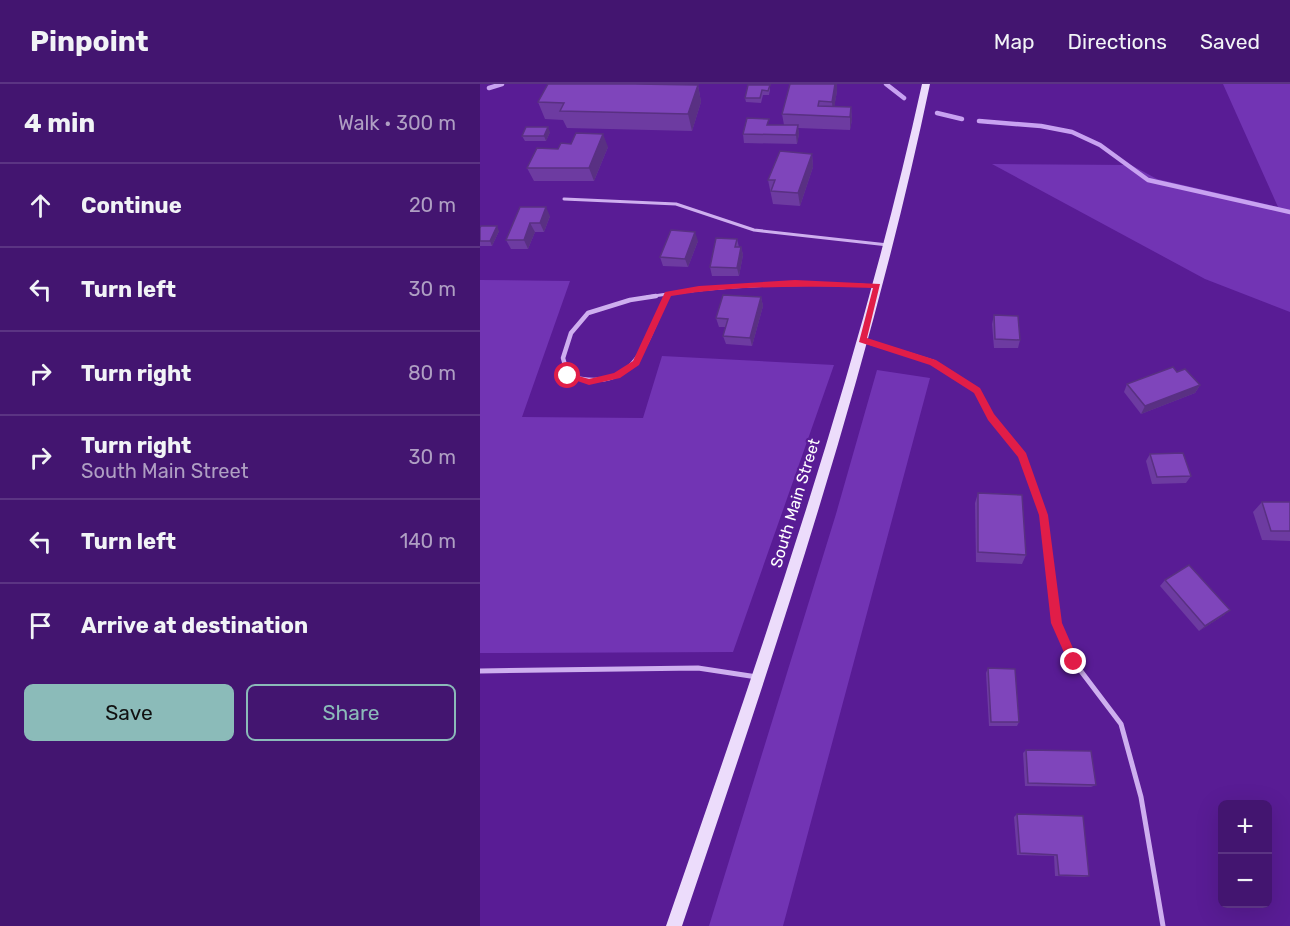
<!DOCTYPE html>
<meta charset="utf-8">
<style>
:root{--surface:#431570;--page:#4a1e75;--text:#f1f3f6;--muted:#af9fc3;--line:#5b3483;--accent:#8bbbb9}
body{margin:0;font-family:Rubik,sans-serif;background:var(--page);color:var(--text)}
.controls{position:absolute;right:18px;bottom:18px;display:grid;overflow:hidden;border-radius:9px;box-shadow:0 6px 24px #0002}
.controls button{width:54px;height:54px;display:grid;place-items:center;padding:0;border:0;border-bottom:2px solid var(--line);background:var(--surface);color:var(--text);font:30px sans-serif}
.stop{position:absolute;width:18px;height:18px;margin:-14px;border:4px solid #e11d48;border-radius:50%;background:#fff}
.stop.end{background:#e11d48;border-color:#fff;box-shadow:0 2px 6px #0008}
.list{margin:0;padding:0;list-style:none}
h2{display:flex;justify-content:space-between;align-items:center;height:78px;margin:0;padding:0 24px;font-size:26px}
h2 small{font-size:20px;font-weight:400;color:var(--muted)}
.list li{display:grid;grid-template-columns:39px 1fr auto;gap:18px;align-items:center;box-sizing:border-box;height:84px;padding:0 24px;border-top:2px solid var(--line)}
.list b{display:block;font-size:22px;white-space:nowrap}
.list p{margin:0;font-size:20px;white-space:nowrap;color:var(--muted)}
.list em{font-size:20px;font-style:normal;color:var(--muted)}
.actions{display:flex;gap:12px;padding:18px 24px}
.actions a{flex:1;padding:14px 0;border:2px solid var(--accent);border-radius:9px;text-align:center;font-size:21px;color:var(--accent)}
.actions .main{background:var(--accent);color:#111}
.icon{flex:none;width:33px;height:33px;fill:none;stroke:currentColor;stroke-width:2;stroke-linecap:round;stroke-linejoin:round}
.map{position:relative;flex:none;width:810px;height:842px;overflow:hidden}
header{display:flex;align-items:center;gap:36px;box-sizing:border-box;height:84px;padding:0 30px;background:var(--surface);border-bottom:2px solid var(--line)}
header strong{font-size:28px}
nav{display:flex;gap:33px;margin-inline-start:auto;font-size:21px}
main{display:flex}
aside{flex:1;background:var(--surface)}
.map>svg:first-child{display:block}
.green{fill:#7234b4}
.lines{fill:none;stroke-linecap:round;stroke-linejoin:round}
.stream{stroke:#c8a2f1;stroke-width:4.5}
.service-far2{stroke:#ceafef;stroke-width:3}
.service-far1{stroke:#ceafef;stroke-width:4.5}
.service{stroke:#ceafef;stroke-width:5}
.secondary{fill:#ecdcfb;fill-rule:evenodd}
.wall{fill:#6d3ba1}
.shaded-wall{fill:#593083}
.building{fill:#7f45bb;stroke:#593083;stroke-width:1.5}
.route{fill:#e11d48}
.labels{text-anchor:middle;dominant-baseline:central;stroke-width:4.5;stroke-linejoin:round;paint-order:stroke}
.street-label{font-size:16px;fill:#fff;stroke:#591c95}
</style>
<header>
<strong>Pinpoint</strong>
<nav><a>Map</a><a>Directions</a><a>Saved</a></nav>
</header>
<main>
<aside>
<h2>4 min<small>Walk · 300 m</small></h2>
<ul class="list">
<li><svg class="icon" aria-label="ahead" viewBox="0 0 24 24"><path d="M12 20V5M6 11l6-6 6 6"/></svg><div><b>Continue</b></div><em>20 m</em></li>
<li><svg class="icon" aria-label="left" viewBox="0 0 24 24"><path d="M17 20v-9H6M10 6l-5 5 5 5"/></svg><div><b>Turn left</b></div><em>30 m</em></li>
<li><svg class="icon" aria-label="right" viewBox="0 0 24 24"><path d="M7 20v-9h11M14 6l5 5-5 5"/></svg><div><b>Turn right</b></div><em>80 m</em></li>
<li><svg class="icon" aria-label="right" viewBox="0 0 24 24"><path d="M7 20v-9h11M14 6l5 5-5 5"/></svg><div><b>Turn right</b><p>South Main Street</p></div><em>30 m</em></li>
<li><svg class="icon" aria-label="left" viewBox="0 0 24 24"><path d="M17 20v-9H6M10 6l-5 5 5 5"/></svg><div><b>Turn left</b></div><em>140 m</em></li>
<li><svg class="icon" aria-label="arrive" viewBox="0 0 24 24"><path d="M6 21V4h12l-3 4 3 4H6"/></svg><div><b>Arrive at destination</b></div></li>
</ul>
<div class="actions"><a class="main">Save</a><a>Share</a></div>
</aside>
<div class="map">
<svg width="810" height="842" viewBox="0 0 810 842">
<rect width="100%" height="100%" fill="#591c95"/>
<g class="green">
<polygon points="743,0 810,0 810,228 725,195 512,80 651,81 677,95 798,123"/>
<polygon points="0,196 90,197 42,333 163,334 182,272 354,281 253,568 0,569"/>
<polygon points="397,286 450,294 303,842 229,842 356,430"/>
</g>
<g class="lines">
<g class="stream">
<polyline points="406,0 424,14"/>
<polyline points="9,4 22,0"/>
<polyline points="457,29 482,35"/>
<polyline points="499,37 561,42 592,48 620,61 668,96 810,128"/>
</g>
<g class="service-far2">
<polyline points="84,115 196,120 274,146 408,161"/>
<path d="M167 213C244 200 320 199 398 202"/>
<polyline points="187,213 188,210"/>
</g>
<g class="service-far1">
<path d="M176 212 150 216 108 229 91 249 83 274 88 292C156 311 164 261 187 212"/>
<polyline points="382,256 453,278 497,307 511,333 542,372 564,431 571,488"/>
</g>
<g class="service">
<polyline points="571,486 577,539 594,578 641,640 661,713 683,842"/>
<polyline points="0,587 218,584 277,593"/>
</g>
<path class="secondary" d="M442 0H450C390 286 296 565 202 842H186C282 565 379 286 442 0Z"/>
</g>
<g class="wall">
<polygon points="310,0 357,0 357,7 354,23 371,23 372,36 370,46 318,44 319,50 317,60 264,59 263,50 289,41 304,41 302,30"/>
<polygon points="218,1 221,18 212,47 87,44 83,36 65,35 58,18"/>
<polygon points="290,1 290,6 289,11 283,11 281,19 266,18 265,14"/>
<polygon points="70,48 66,57 45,57 42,52"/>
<polygon points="128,63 114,97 54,97 47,84 78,65"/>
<polygon points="332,70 333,83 320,122 293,120 288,96"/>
<polygon points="40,123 70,132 64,148 55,148 48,165 31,165 26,156"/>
<polygon points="0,144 19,147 12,162 0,162"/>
<polygon points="257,155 259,163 261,163 263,171 259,192 232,192 230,183"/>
<polygon points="218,157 208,183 183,182 180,173"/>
<polygon points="281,213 283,222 272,262 246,260 243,252 246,243 239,243 236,234"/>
<polygon points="514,231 540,256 538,264 514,264 512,240"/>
<polygon points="697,288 720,301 715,309 661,330 644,308 647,300"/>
<polygon points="670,370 711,392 706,399 672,400 666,377"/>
<polygon points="498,409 546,471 542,480 496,478 495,419"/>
<polygon points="782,418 810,418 810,457 782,456 773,428"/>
<polygon points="685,496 750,526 744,531 719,547 680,502"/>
<polygon points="508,584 539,638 537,642 509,642 506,589"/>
<polygon points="546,666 616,701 611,703 545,702 543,669"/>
<polygon points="537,730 609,792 605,793 575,792 574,772 537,771 534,733"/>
</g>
<g class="shaded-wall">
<polygon points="355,0 357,0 357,7 353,31 352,18"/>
<polygon points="218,1 221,18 212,47 208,30"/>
<polygon points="371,23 372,36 370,46 370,33"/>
<polygon points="318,41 319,50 317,60 316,51"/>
<polygon points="68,43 70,48 66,57 64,52"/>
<polygon points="123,50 128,63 114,97 109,84"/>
<polygon points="332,70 333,83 320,122 318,109"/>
<polygon points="66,123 70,132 64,148 60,139"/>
<polygon points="50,139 55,148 48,165 44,156"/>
<polygon points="17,142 19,147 12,162 10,157"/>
<polygon points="215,148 218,157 208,183 205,175"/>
<polygon points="261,163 263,171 259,192 257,184"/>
<polygon points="281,213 283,222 272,262 270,254"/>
<polygon points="720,301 715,309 661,330 665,322"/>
<polygon points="750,526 744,531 719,547 725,542"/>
</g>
<g class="building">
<polygon points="68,0 155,0 218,1 208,30 80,27 84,19 58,18"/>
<polygon points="310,0 355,0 352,18 339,17 338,22 371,23 370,33 302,30"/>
<polygon points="268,1 290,1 288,7 282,6 280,14 265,14"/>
<polygon points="267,34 289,35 287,41 318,41 316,51 263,50"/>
<polygon points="46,43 68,43 64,52 42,52"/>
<polygon points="96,49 123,50 109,84 47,84 57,64 78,65 81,59 91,60"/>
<polygon points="300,67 332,70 318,109 291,107 295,96 288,96"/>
<polygon points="40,123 66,123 60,139 50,139 44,156 26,156"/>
<polygon points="1,142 17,142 10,157 0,157 0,144"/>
<polygon points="191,146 215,148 205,175 180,173"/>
<polygon points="236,154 257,155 255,163 261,163 257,184 230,183"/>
<polygon points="243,211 281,213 270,254 243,252 248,235 236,234"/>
<polygon points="514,231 538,232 540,256 515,255"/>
<polygon points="693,283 697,288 705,285 720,301 665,322 647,300"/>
<polygon points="703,369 711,392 677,393 670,370"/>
<polygon points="498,409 542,411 546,471 498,468"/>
<polygon points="782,418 810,418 810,447 791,447"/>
<polygon points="709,481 750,526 725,542 685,496"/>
<polygon points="508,584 535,585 539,638 511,638"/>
<polygon points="546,666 611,667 616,701 548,699"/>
<polygon points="537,730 603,732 609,792 579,791 577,771 540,769"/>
</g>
<path class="route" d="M315 196 400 200 387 254 456 276 500 304 514 330 546 369 568 431 582 539 599 578 597 582H590L571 539 559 431 538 373 508 336 494 309 450 281 379 258 393 204C325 202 258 201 191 212L159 281 140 294 109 301 83 292 88 289 109 295 134 289 153 277 185 208 219 202Z"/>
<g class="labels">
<g class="street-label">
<text transform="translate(315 419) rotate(-73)">South Main Street</text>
</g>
</g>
</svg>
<div class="controls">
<button>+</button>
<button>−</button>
</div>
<div class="stop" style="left:88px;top:292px"></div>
<div class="stop end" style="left:594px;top:578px"></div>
</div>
</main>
